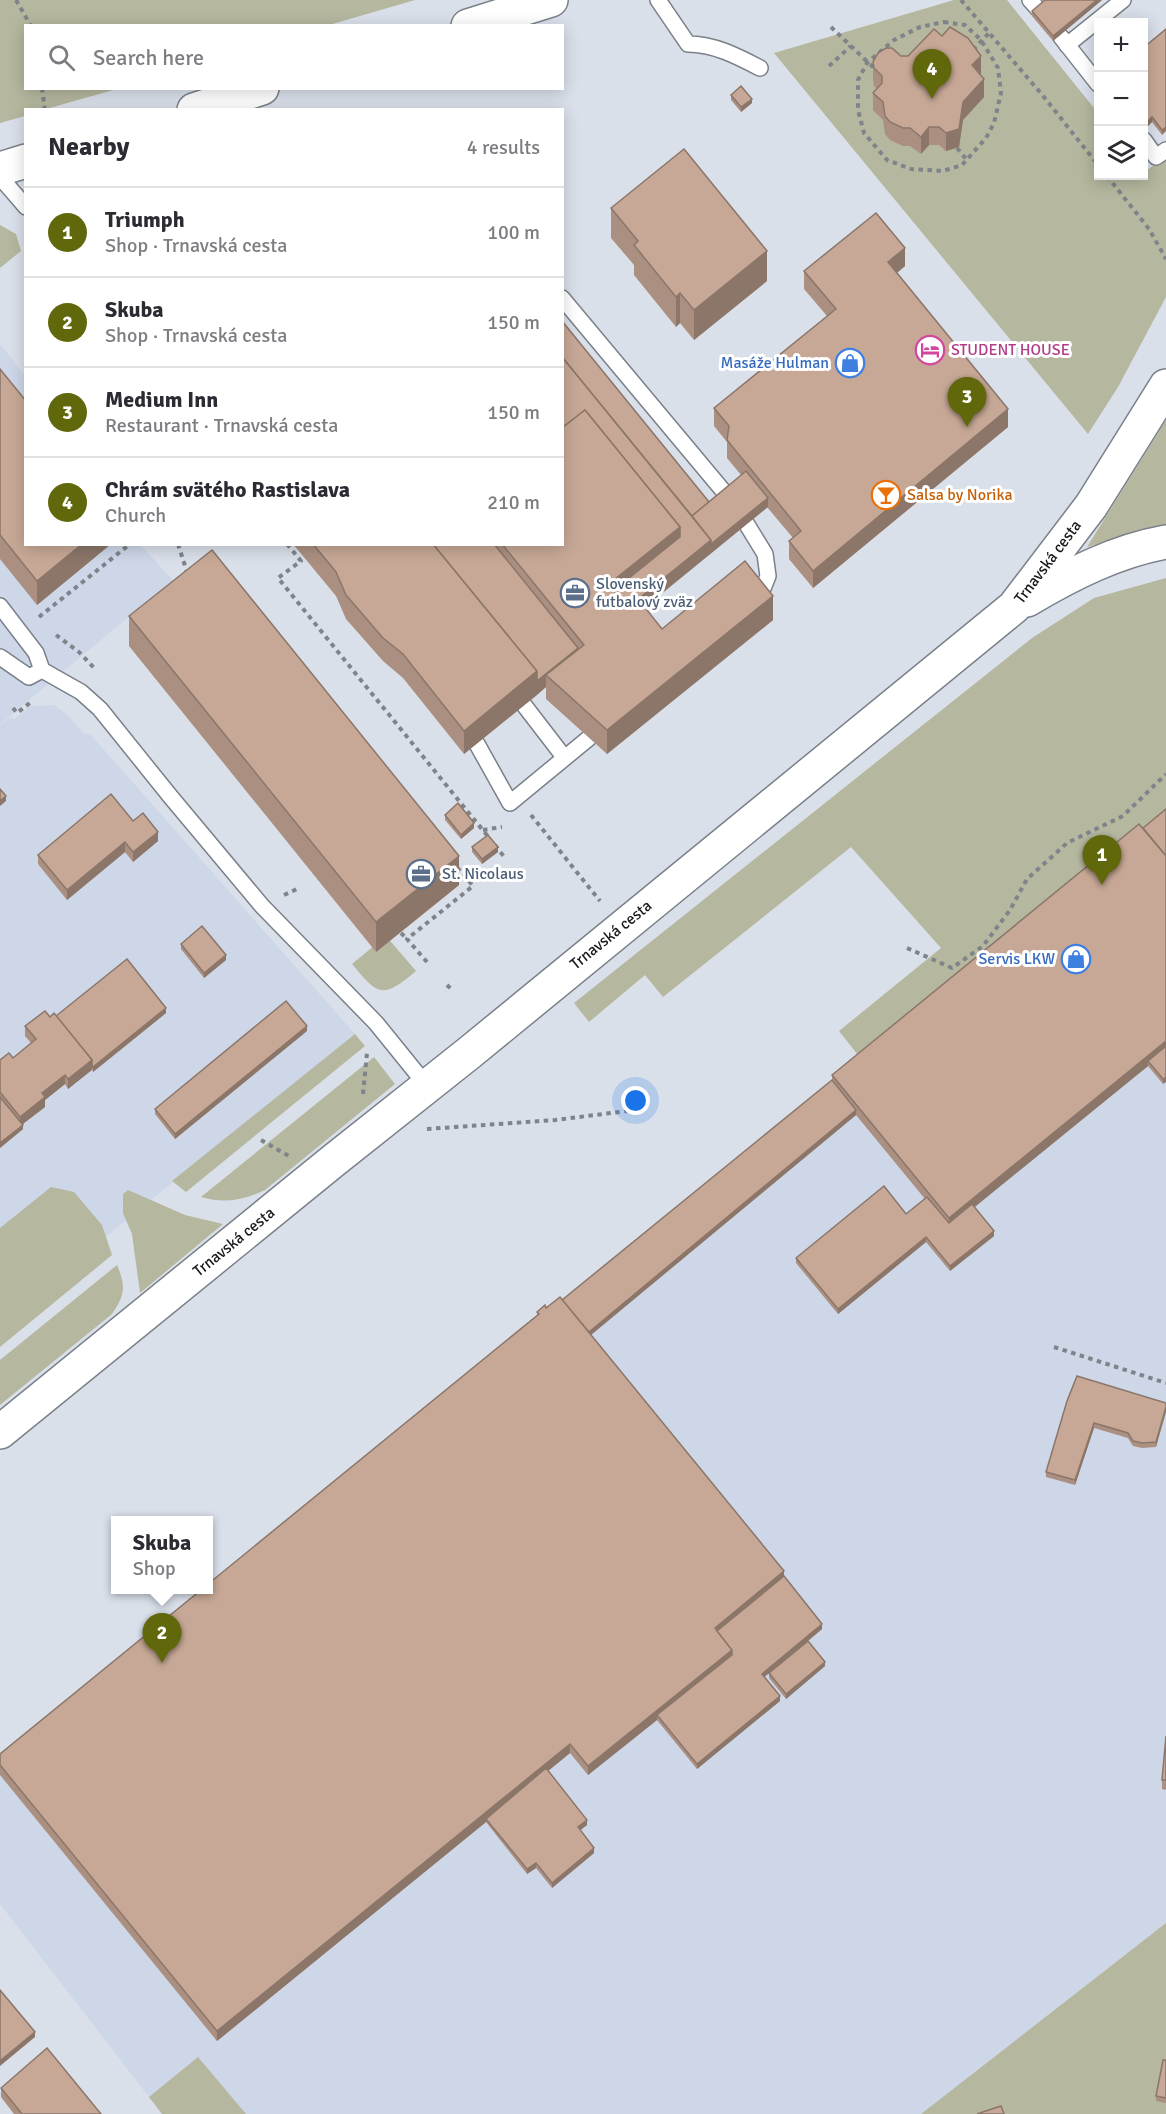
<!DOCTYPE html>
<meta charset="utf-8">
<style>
:root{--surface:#fff;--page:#f7f7f7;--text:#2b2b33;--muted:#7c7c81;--line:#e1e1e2;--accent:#61680b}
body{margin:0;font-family:Signika,sans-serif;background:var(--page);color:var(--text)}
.controls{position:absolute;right:18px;top:18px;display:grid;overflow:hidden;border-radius:0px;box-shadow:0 3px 15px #0003}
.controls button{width:54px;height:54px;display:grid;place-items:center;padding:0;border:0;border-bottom:2px solid var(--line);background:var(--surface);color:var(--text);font:30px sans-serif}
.you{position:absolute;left:636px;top:1101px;width:21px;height:21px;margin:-15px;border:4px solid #fff;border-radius:50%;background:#1a73e8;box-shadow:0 0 0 9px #1a73e833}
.badge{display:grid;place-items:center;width:39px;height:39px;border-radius:50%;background:var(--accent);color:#fff;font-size:20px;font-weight:700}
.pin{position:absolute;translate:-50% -50px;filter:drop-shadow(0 2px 3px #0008)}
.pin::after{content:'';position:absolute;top:32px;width:21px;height:18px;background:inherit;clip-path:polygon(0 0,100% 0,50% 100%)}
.popup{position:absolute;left:111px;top:1516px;width:102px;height:78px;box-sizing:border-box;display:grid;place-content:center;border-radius:0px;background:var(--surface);filter:drop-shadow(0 2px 4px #0005);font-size:20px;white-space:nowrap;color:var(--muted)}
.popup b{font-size:22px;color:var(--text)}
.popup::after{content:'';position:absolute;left:50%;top:100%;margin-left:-12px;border:12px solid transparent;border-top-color:var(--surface)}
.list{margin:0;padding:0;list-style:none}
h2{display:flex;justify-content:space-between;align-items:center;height:78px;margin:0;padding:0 24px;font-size:26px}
h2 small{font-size:20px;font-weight:400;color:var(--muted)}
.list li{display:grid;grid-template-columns:39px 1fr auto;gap:18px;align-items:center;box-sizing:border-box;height:90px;padding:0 24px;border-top:2px solid var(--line)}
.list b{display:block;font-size:22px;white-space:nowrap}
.list p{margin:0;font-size:20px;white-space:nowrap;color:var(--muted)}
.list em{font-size:20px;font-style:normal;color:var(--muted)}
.icon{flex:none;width:33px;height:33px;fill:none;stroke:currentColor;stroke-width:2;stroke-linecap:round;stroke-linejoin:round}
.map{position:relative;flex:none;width:1166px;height:2114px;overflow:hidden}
.search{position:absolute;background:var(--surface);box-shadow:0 3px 15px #0003;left:24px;top:24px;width:540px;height:66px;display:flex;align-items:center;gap:15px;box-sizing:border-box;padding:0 21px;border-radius:0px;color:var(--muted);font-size:22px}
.panel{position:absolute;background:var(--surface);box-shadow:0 3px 15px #0003;left:24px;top:108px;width:540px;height:438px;border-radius:0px}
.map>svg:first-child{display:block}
.built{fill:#cdd7e8}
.green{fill:#b5b79e}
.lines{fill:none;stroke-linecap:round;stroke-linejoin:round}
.lane-casing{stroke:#7a8089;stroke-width:18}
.secondary-casing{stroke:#7a8089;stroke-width:36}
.path{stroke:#7f838a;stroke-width:4;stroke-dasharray:4.5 4.5;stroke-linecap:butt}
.lane{stroke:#fff;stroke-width:15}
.secondary{stroke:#fff;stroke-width:33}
.wall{fill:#ab9081}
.shaded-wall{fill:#8b7669}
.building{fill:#c7a896;stroke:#8b7669;stroke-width:1.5}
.labels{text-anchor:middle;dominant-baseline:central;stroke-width:6;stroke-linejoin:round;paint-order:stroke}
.hotel-label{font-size:16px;fill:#b23c85;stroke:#fff;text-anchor:start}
.shop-label{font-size:16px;fill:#366cbe;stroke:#fff;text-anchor:end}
.food-label{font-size:16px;fill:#c56008;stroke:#fff;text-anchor:start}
.street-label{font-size:16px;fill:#17191d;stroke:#fff}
.service-label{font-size:16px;fill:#4e5e75;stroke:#fff;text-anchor:start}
</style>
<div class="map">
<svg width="1166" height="2114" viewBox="0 0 1166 2114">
<rect width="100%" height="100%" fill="#dae0ea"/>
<g class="built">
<polygon points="0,344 25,376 26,544 140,545 173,580 0,724"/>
<polygon points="54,705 68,715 83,733 91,735 355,1034 0,1323 0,725 10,717 15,719 30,706"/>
<polygon points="1166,811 1166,1923 921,2114 246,2114 198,2058 149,2097 0,1904 0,1757"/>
</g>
<g class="green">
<polygon points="0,0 415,0 329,25 26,26 26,88 117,89 46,109 26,110 25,116 0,123"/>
<polygon points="954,0 1007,0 1098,113 1098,176 1144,176 1144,169 1146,171 1166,156 1166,297 1118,387 1088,434 774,53"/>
<polygon points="0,225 16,234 21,251 0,268"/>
<polygon points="1166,420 1166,526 1087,547"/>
<polygon points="1166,578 1166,811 862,1060 839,1031 941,948 851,847 663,997 645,975 589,1022 574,1003 1032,638 1094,598"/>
<path d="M386 936 416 971C382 1000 378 995 352 964Z"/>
<polygon points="355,1034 365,1046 186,1192 172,1181"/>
<path d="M374 1057 395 1084 265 1190C244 1200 224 1204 201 1197Z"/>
<polygon points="51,1187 74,1192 102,1225 112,1255 0,1347 0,1228"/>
<polygon points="128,1190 185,1215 223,1224 140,1293 132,1234 123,1213 123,1194"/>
<path d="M117 1265C126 1286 125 1295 112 1314L0 1405V1360Z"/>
<polygon points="1166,1923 1166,2114 921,2114"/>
<polygon points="198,2057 246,2114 162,2114 149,2097"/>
</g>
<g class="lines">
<g class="lane-casing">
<g id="lane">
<path d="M658 0 688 44C714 44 737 56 760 68"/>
<polyline points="1030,0 1039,10"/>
<polyline points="1061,37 1098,84"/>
<polyline points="1067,45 1123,0"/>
<polyline points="1144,140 1156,157 1166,150"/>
<polyline points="0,177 26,207"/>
<polyline points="562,298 735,505 765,554 768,576 758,601"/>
<polyline points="0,606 36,653 42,670 81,692 100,709 170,796 262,906 376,1023 427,1086"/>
<polyline points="0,657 29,677 42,670"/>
<polyline points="524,705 564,757"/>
<polyline points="477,744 510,803 589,738"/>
</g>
</g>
<g class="secondary-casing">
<g id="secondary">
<polyline points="468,26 551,0"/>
<polyline points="194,110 262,88"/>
<polyline points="0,169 26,161"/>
<path d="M1027 600C1071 574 1116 551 1166 542"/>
<polyline points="0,1432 333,1161 469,1053 1014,607 1091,506 1166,386"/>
</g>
</g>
<g class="path">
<polyline points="16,0 31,26"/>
<polyline points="961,0 1044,97 1098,165"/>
<polygon points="944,22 965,25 981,40 998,68 1001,93 994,123 986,138 962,165 943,171 911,169 887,160 864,133 858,110 858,80 867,63 894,40 920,27"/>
<polyline points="831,27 876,70"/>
<polyline points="973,50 989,33"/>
<polyline points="829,66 851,46"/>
<polyline points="42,88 45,110"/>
<polyline points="957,148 967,160"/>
<polyline points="1107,176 1149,229 1166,259"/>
<polyline points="178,544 187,572"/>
<polyline points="287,544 301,561 278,578 490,839"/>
<polyline points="39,617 130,544"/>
<polyline points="56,635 79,652 95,669"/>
<polyline points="13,708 17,713 31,702"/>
<polyline points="531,815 600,901"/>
<polyline points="483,830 502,827"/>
<polyline points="495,845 505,858"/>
<polyline points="284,895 297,889"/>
<polyline points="401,933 407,939"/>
<polyline points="907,948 952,968 983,946 1010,910 1027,879 1067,843 1123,816 1166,774"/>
<polyline points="427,962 407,939 473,886 456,866"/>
<polyline points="447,985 451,989"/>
<polyline points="363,1094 367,1053"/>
<polyline points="427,1129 555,1120 627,1111"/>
<polyline points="261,1140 289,1156"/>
<polyline points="1054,1347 1166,1383"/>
</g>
<use href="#lane" class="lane"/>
<use href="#secondary" class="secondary"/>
</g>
<g class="wall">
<polygon points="1102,0 1053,41 1032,16 1032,11"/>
<polygon points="1166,29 1162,135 1152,122 1148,126 1143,121 1143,48"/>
<polygon points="901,56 981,74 984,97 963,120 959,147 946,151 939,145 929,145 921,154 910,146 903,146 890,140 885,134 883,120 873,110 873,93 877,89 874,86 873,80 873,62"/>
<polygon points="731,95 752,103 741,112 731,100"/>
<polygon points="611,208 767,281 694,340 680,323 676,327 634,275 634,265 611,238"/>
<polygon points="905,266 897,273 1008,427 813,588 789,559 789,541 793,538 767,507 644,607 662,629 773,620 607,754 546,699 546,687 464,754 403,678 383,661 346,619 336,596 293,544 562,544 709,502 741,475 727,458 727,442 714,426 714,408 827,316 804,289 804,271"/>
<polygon points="0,369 26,544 111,544 37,605 0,559"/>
<polygon points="129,616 459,885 376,952 129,646"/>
<polygon points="1166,809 1163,1084 1148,1066 974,1207 994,1236 950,1271 926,1242 838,1314 796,1263 796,1258 906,1214 925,1199 856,1115 591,1335 784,1576 822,1629 808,1641 825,1666 786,1699 769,1678 769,1673 764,1677 780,1701 697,1769 657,1720 588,1775 570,1753 548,1771 587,1825 580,1830 594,1853 552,1888 536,1868 527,1874 486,1822 217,2041 0,1775 0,1754 537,1315 537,1312 562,1300 832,1080 832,1075 1143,828"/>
<polygon points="445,815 474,828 461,839 445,820"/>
<polygon points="133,821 158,841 133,862 125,852 67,900 38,864 38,855"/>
<polygon points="472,847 498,852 482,864 472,852"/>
<polygon points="181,944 226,960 204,978 181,949"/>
<polygon points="166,1013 93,1072 92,1069 68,1089 65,1084 45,1100 45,1107 23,1124 23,1129 0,1148 0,1060 13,1058 31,1043 25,1036 25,1026 50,1017"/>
<polygon points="307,1031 175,1139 155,1114 155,1109"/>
<polygon points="1067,1401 1166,1403 1156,1447 1142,1448 1133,1446 1128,1438 1094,1428 1075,1485 1046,1477 1046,1472"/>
<polygon points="1166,1736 1166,1790 1162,1789 1162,1780"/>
<polygon points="1166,2060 1166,2103 1156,2101 1156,2096"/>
<polygon points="1,2088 101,2114 14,2114 1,2097"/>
</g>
<g class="shaded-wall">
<polygon points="1097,0 1102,0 1053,41 1053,36"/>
<polygon points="981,56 981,74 972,83 972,65"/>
<polygon points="984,79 984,97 963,120 959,147 946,151 946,133 963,102"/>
<polygon points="752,99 752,103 741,112 741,107"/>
<polygon points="1152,117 1152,122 1148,126 1148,121"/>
<polygon points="929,127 929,145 921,154 921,137"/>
<polygon points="1166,127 1166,131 1162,135 1162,130"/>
<polygon points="905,248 905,266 888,280 888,262"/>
<polygon points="767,251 767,281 694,340 694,310"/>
<polygon points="680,293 680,323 676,327 676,297"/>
<polygon points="1008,409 1008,427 813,588 813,571"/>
<polygon points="768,498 768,507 622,626 622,612 711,540"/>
<polygon points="680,527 680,551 615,603 609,584"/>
<polygon points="82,544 111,544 37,605 37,581"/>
<polygon points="773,596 773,620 607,754 607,730"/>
<polygon points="578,648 578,662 546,675 546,687 537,695 537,681"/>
<polygon points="537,671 537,695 464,754 464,731"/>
<polygon points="6,796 6,801 0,806 0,801"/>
<polygon points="474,823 474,828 461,839 461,835"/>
<polygon points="158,832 158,841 133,862 133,852"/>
<polygon points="125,842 125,852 67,900 67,890"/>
<polygon points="498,847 498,852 482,864 482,859"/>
<polygon points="459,856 459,885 376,952 376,922"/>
<polygon points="226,955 226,960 204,978 204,973"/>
<polygon points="166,1008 166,1013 93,1072 93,1067"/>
<polygon points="307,1026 307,1031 175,1139 175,1134"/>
<polygon points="1166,1041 1166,1051 1148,1061 1148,1066 949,1228 949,1218"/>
<polygon points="92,1060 92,1070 68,1089 68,1079"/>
<polygon points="65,1075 65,1084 45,1100 45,1107 20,1126 20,1117 42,1093"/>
<polygon points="1166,1077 1166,1082 1163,1084 1163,1079"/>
<polygon points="856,1110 856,1115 586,1339 586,1334"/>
<polygon points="23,1125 23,1129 0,1148 0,1143"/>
<polygon points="994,1231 994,1236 950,1271 950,1266"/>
<polygon points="926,1237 926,1242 838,1314 838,1309"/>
<polygon points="1166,1407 1166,1412 1156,1447 1156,1442"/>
<polygon points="1094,1423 1094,1428 1075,1485 1075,1480"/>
<polygon points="784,1571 784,1581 717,1636 715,1628"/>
<polygon points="822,1624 822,1629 762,1679 762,1674"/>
<polygon points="732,1650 732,1659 657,1715 657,1720 588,1775 588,1766"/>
<polygon points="825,1662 825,1666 786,1699 786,1694"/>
<polygon points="780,1696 780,1701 697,1769 697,1764"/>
<polygon points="570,1744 570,1753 487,1821 486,1819 486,1822 217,2041 217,2031"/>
<polygon points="587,1820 587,1825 578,1832 578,1827"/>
<polygon points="594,1848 594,1853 552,1888 552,1883"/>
<polygon points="536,1863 536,1868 527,1874 527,1869"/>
<polygon points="35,2032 35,2037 0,2066 0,2061"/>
</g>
<g class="building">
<polygon points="1045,0 1097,0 1053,36 1032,11"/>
<polygon points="950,27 968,38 981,56 972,65 984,79 963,102 959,129 946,133 939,127 929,127 921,137 910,128 903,128 890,122 885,116 883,102 873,93 882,83 882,76 874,68 873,62 878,53 886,48 892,48 901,56 908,56 934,29 942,36"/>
<polygon points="1166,29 1166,127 1162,130 1152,117 1148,121 1143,116 1143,48"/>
<polygon points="741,86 752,99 741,107 731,95"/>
<polygon points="684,149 767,251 694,310 680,293 676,297 634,245 638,241 611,208"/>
<polygon points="876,213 905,248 888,262 1008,409 813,571 789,541 801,531 727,440 729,426 714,408 836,309 804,271"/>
<polygon points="562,321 709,502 692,516 562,357"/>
<polygon points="562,357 711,540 627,608 613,591 680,537 680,527 585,410 562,428"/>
<polygon points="0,369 26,401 26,544 82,544 37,581 0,535"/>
<polygon points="585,410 680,527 609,584 628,609 639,600 662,629 745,561 773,596 607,730 546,675 584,645 502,544 562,544 562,428"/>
<polygon points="746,471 768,498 711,544 711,540 692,516"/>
<polygon points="313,544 433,544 537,671 464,731 403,654 383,638 346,595 336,572"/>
<polygon points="433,544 494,544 578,648 537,681 537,671"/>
<polygon points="212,550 459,856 376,922 129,616"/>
<polygon points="0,789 6,796 0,801"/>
<polygon points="111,794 133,821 143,813 158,832 133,852 125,842 67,890 38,855"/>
<polygon points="458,803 474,823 461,835 445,815"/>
<polygon points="1166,809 1166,856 1143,828"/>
<polygon points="1139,824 1166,856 1166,1041 949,1218 832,1075"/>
<polygon points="488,835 498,847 482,859 472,847"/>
<polygon points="202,926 226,955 204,973 181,944"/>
<polygon points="127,959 166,1008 93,1067 92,1065 92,1060 56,1016"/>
<polygon points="286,1001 307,1026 175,1134 155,1109"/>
<polygon points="45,1011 50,1017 54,1013 92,1060 68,1079 65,1075 42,1093 45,1097 20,1117 0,1092 0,1060 9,1053 13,1058 36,1039 25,1026"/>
<polygon points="1166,1046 1166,1077 1163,1079 1148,1061"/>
<polygon points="832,1080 856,1110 589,1332 562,1300"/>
<polygon points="0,1097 23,1125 0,1143"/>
<polygon points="884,1186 906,1214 927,1197 949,1223 972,1204 994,1231 950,1266 926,1237 838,1309 796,1258"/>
<polygon points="560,1297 784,1571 715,1628 732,1650 588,1766 570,1744 217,2031 0,1765 0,1754 201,1590 208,1590 208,1584 539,1314 537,1312 545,1305 546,1308"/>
<polygon points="1077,1376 1166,1403 1166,1407 1156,1442 1142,1443 1133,1441 1128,1433 1094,1423 1075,1480 1046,1472 1067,1401"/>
<polygon points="784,1576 822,1624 762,1674 780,1696 697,1764 657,1715 732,1655 732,1650 717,1631"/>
<polygon points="808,1641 825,1662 786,1694 769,1673"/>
<polygon points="1166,1736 1166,1780 1162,1780"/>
<polygon points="546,1768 587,1820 578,1827 594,1848 552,1883 536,1863 527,1869 486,1819"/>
<polygon points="0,1990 35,2032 0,2061"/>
<polygon points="47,2048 101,2114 22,2114 1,2088"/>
<polygon points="1163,2060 1166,2060 1166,2098 1156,2096"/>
<polygon points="1001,2106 1004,2114 977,2114"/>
</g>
<defs>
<g id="hotel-ring" transform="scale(1.5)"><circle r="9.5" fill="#fff" stroke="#d1479c" stroke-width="1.5"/><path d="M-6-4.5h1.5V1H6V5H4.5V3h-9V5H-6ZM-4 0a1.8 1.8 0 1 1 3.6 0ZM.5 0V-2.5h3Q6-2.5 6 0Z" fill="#d1479c"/></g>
<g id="shop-ring" transform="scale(1.5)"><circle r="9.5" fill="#fff" stroke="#3f7fe0" stroke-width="1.5"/><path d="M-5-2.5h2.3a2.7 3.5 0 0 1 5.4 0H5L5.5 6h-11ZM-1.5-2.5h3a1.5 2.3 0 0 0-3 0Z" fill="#3f7fe0"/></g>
<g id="bar-ring" transform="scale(1.5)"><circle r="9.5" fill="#fff" stroke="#e8710a" stroke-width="1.5"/><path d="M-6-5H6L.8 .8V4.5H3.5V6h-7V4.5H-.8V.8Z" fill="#e8710a"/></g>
<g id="office-ring" transform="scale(1.5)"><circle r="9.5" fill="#fff" stroke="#5c6f8a" stroke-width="1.5"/><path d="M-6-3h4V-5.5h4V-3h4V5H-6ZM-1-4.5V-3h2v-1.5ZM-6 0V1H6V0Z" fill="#5c6f8a"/></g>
</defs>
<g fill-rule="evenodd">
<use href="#hotel-ring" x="930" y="350"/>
<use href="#shop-ring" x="850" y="363"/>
<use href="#bar-ring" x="886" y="495"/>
<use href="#office-ring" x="575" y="593"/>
<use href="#office-ring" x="421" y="874"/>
<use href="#shop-ring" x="1076" y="959"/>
</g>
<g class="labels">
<g class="hotel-label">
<text x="951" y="350">STUDENT HOUSE</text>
</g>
<g class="shop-label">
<text x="829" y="363">Masáže Hulman</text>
<text x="1055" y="959">Servis LKW</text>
</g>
<g class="food-label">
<text x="907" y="495">Salsa by Norika</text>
</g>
<g class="street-label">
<text transform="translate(1048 562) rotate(-53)">Trnavská cesta</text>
<text transform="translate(611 935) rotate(-39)">Trnavská cesta</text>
<text transform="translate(234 1242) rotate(-39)">Trnavská cesta</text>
</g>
<g class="service-label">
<text x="596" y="584">Slovenský<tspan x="596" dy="18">futbalový zväz</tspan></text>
<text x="442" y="874">St. Nicolaus</text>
</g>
</g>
</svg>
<div class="controls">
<button>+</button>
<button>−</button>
<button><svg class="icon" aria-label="layers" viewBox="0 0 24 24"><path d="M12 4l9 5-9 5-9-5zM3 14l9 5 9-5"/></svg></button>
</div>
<div class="you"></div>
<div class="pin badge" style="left:1102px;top:885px">1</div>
<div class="pin badge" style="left:162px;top:1663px">2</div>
<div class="popup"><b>Skuba</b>Shop</div>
<div class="pin badge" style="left:967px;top:427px">3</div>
<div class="pin badge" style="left:932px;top:99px">4</div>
<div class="search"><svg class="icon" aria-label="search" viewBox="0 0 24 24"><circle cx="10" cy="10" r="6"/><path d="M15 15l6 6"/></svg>Search here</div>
<section class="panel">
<h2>Nearby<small>4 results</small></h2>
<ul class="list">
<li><span class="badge">1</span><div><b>Triumph</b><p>Shop · Trnavská cesta</p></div><em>100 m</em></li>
<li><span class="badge">2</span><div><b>Skuba</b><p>Shop · Trnavská cesta</p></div><em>150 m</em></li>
<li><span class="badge">3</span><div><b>Medium Inn</b><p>Restaurant · Trnavská cesta</p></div><em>150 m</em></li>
<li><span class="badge">4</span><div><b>Chrám svätého Rastislava</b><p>Church</p></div><em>210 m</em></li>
</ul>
</section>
</div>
